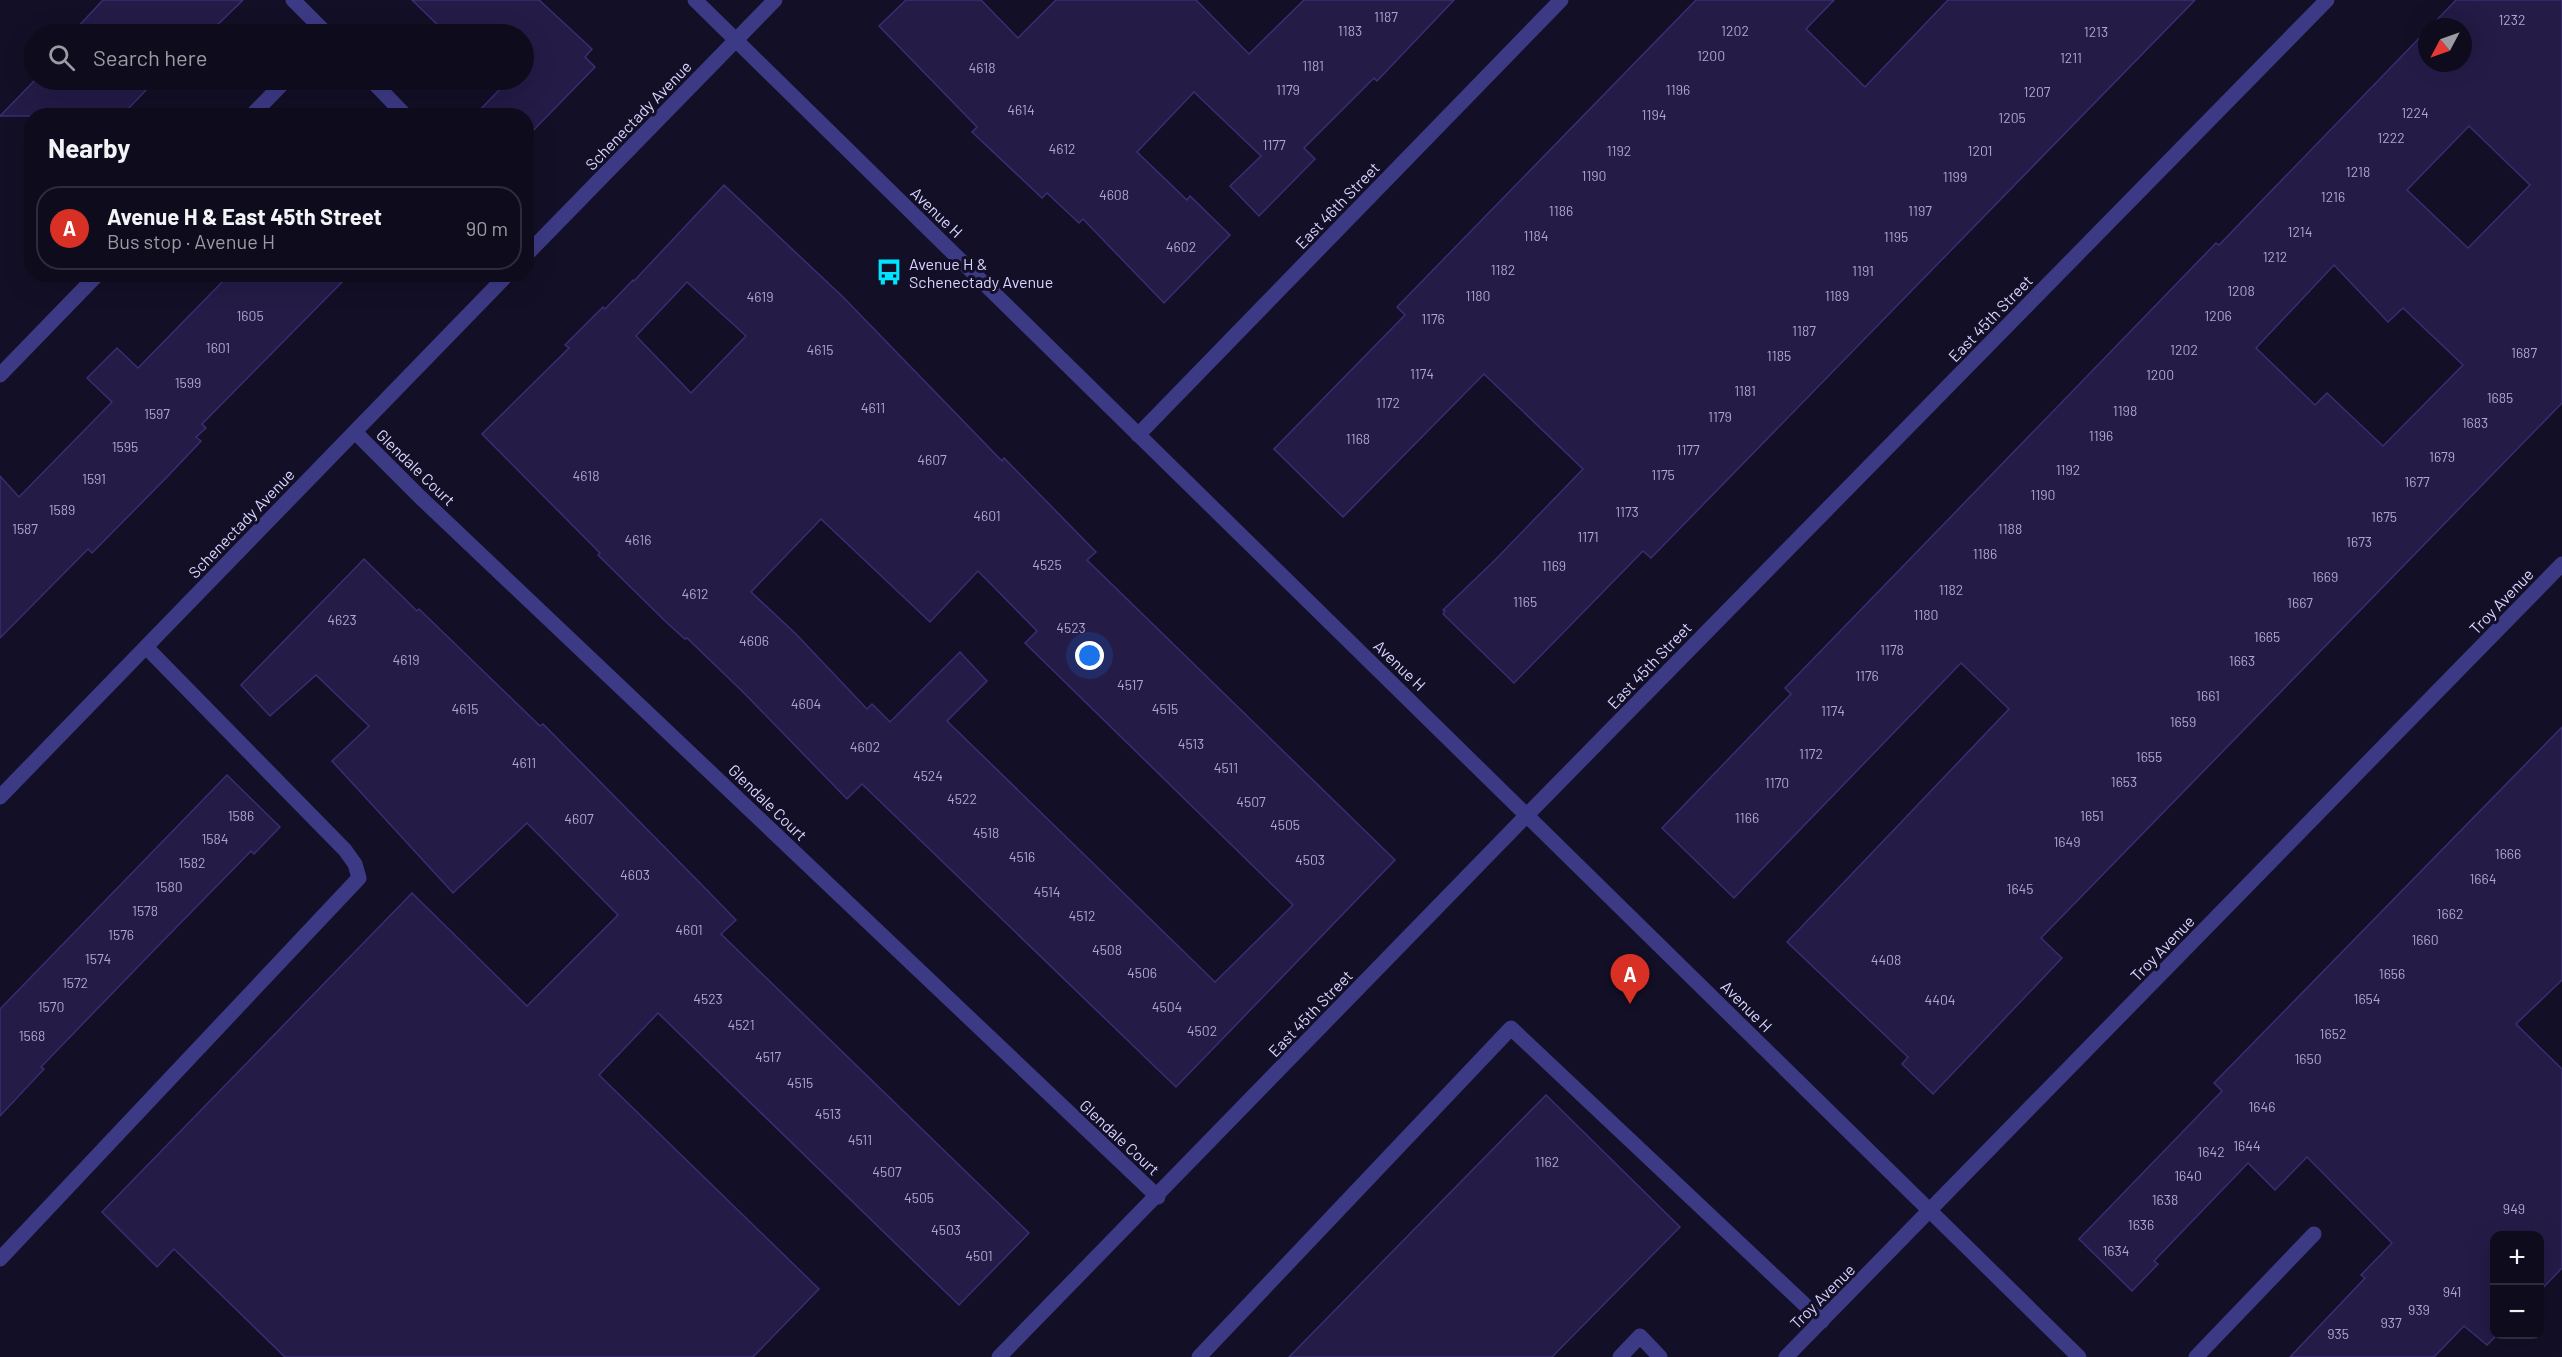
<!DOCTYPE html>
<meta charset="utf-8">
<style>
:root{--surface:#0e0b1c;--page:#1c1929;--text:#f1f3f6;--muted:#9b9ba3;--line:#2e2b3b;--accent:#d93025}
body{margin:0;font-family:Barlow,sans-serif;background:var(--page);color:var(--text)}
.controls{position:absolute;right:18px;bottom:18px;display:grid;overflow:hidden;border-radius:12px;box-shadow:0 6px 24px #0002}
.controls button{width:54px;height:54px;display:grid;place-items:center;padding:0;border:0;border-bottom:2px solid var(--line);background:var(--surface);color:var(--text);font:30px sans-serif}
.compass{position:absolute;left:2418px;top:18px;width:54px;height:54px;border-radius:50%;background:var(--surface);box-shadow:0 6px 24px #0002;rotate:229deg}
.you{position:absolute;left:1090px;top:656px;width:21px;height:21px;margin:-15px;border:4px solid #fff;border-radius:50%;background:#1a73e8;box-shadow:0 0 0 9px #1a73e833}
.badge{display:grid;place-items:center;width:39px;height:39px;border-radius:50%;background:var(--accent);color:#fff;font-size:20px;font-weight:700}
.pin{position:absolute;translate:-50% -50px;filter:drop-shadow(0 2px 3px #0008)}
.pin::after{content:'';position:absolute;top:32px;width:21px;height:18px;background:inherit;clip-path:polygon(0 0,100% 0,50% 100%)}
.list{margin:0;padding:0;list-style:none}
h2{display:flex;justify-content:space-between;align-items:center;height:78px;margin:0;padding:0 24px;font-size:26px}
h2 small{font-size:20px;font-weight:400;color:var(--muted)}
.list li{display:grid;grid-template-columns:39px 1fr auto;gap:18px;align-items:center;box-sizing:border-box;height:84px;margin:0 12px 12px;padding:0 12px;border:2px solid var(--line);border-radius:24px}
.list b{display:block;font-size:22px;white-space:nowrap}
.list p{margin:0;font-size:20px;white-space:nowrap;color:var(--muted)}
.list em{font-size:20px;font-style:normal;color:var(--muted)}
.icon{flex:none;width:33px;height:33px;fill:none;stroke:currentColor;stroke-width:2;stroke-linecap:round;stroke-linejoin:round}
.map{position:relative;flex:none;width:2562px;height:1357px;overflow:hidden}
.search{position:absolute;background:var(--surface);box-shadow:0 6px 24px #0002;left:24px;top:24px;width:510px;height:66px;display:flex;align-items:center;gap:15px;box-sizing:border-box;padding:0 21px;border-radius:33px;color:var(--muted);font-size:22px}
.panel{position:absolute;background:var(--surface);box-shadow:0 6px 24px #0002;left:24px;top:108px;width:510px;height:174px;border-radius:24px}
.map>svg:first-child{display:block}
.building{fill:#241b47;stroke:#3b2d73;stroke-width:1.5;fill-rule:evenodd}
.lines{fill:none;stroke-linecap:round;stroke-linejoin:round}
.minor{stroke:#3d3a85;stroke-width:15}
.labels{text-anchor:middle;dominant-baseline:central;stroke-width:6;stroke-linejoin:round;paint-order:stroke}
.number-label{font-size:14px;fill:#aca6d1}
.street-label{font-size:16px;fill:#d9d4ff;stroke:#130f26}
.poi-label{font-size:16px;fill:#d9d4ff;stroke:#130f26;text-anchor:start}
</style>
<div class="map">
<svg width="2562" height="1357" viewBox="0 0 2562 1357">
<rect width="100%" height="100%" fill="#130f26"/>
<g class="building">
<polygon points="103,0 243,0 208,34 76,34 74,31"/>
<polygon points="412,0 539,0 592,49 585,57 595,67 526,138 526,116 474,116 502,87 494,80 524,80 524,34 447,34"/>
<polygon points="906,0 981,0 1018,38 1056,0 1196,0 1249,54 1304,0 1454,0 1377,81 1374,78 1304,148 1315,159 1259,216 1230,186 1261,156 1194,92 1137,152 1187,200 1190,196 1230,235 1164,303 1083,219 1079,223 1047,193 1042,198 972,132 977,127 879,26"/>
<polygon points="1696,0 1834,0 1806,29 1865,87 1948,0 2195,0 1651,558 1643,551 1514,683 1443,614 1445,611 1443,610 1496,559 1583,469 1484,374 1343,517 1274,449 1405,315 1397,307"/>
<path d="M2456 0H2562V403L2041 938 2062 958 1933 1094 1902 1064 1908 1057 1787 942 2009 709 1961 663 1734 898 1662 828 1791 694 1785 688 2216 243 2219 245 2427 30V63H2463V27H2430ZM2469 126 2530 185 2468 248 2407 190ZM2334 265 2388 322 2403 308 2463 365 2383 446 2327 393 2315 405 2256 348Z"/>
<polygon points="35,80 156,80 121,116 0,116"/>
<path d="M724 185 843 297 1002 461 1004 458 1096 552 1087 560 1395 860 1176 1087 862 784 847 799 744 693 687 638 685 639 665 621 598 555 600 553 482 434 569 348 565 345 603 307 605 309 633 280 634 281ZM687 282 746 336 691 393 636 336ZM821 519 930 622 978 571 1037 631 1025 643 1293 905 1215 982 947 721 987 681 960 652 890 722 872 704 867 709 796 634 751 592Z"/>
<polygon points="230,274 350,274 202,424 206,428 196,437 201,441 167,477 92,553 88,549 0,638 0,476 19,497 112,402 87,378 117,348 138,368"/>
<polygon points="364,559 417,611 419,609 540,726 543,724 701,884 736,920 721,934 1029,1233 959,1305 658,1013 599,1075 819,1289 753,1357 285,1357 174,1249 157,1267 102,1212 412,893 527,1006 618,915 527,823 453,893 332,761 369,726 316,675 270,716 241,685"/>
<polygon points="2562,727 2562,980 2516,1024 2562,1069 2562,1268 2540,1291 2540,1236 2494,1236 2494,1335 2497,1335 2487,1345 2464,1326 2434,1357 2290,1357 2365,1278 2361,1275 2392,1243 2307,1157 2275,1190 2248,1163 2154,1261 2158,1264 2132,1291 2079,1239 2222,1091 2214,1083"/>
<polygon points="227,775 280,827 254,854 251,851 158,946 41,1067 44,1069 0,1116 0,1009"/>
<polygon points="1546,1095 1680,1227 1552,1357 1289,1357"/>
</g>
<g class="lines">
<g class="minor">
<polyline points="293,0 327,34"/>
<polyline points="695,0 2079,1357"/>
<polyline points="371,80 406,116"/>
<polyline points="251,116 286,80"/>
<polyline points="526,255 775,0"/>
<polyline points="0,375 98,274"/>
<polyline points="355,432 420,497 1158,1197"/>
<polyline points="1138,435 1561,0"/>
<polyline points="0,797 508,274"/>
<polyline points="0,1259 359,878 355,864 345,850 146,647"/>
<polyline points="999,1357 1528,814 2327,0"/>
<polyline points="1199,1357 1511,1028 1822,1321"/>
<polyline points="1620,1357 1640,1336 1660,1357"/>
<polyline points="1786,1357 2562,564"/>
<polyline points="2196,1357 2314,1234"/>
</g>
</g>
<defs>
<g id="bus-bare" transform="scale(2.07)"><path d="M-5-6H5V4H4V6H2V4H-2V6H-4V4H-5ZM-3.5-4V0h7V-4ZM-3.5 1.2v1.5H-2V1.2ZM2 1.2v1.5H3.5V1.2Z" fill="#00e5ff" stroke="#130f26" stroke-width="2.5" paint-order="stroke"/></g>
</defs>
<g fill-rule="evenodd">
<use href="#bus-bare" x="889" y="272"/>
</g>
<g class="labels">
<g class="number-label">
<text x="1386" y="16">1187</text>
<text x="2512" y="19">1232</text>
<text x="1350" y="30">1183</text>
<text x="1735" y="30">1202</text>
<text x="2096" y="31">1213</text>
<text x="1711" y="55">1200</text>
<text x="2071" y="57">1211</text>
<text x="1313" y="65">1181</text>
<text x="982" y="67">4618</text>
<text x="1288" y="89">1179</text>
<text x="1678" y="89">1196</text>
<text x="2037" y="91">1207</text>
<text x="1021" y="109">4614</text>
<text x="2415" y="112">1224</text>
<text x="1654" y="114">1194</text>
<text x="2012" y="117">1205</text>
<text x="2391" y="137">1222</text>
<text x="1274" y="144">1177</text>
<text x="1062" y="148">4612</text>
<text x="1619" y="150">1192</text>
<text x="1980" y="150">1201</text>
<text x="2358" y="171">1218</text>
<text x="1594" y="175">1190</text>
<text x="1955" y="176">1199</text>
<text x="1114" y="194">4608</text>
<text x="2333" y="196">1216</text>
<text x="1561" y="210">1186</text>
<text x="1920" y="210">1197</text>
<text x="2300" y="231">1214</text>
<text x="1536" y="235">1184</text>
<text x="1896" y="236">1195</text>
<text x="1181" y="246">4602</text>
<text x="2275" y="256">1212</text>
<text x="1503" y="269">1182</text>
<text x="1863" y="270">1191</text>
<text x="2241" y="290">1208</text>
<text x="1478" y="295">1180</text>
<text x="1837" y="295">1189</text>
<text x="760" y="296">4619</text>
<text x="250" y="315">1605</text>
<text x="2218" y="315">1206</text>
<text x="1433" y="318">1176</text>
<text x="1804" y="330">1187</text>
<text x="218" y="347">1601</text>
<text x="820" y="349">4615</text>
<text x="2184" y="349">1202</text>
<text x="2524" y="352">1687</text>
<text x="1779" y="355">1185</text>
<text x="1422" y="373">1174</text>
<text x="2160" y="374">1200</text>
<text x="188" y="382">1599</text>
<text x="1745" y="390">1181</text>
<text x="2500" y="397">1685</text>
<text x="1388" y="402">1172</text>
<text x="873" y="407">4611</text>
<text x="2125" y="410">1198</text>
<text x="157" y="413">1597</text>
<text x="1720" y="416">1179</text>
<text x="2475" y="422">1683</text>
<text x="2101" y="435">1196</text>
<text x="1358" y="438">1168</text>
<text x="125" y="446">1595</text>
<text x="1688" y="449">1177</text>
<text x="2442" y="456">1679</text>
<text x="932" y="459">4607</text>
<text x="2068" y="469">1192</text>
<text x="1663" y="474">1175</text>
<text x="586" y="475">4618</text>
<text x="94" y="478">1591</text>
<text x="2417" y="481">1677</text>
<text x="2043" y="494">1190</text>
<text x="62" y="509">1589</text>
<text x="1627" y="511">1173</text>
<text x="987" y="515">4601</text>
<text x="2384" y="516">1675</text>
<text x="25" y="528">1587</text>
<text x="2010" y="528">1188</text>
<text x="1588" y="536">1171</text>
<text x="638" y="539">4616</text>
<text x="2359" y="541">1673</text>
<text x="1985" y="553">1186</text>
<text x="1047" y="564">4525</text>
<text x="1554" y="565">1169</text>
<text x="2325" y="576">1669</text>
<text x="1951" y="589">1182</text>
<text x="695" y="593">4612</text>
<text x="1525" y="601">1165</text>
<text x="2300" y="602">1667</text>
<text x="1926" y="614">1180</text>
<text x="342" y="619">4623</text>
<text x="1071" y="627">4523</text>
<text x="2267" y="636">1665</text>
<text x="754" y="640">4606</text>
<text x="1892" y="649">1178</text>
<text x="406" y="659">4619</text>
<text x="2242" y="660">1663</text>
<text x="1867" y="675">1176</text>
<text x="1130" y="684">4517</text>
<text x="2208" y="695">1661</text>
<text x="806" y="703">4604</text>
<text x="465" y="708">4615</text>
<text x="1165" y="708">4515</text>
<text x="1833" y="710">1174</text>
<text x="2183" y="721">1659</text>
<text x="1191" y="743">4513</text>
<text x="865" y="746">4602</text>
<text x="1811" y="753">1172</text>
<text x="2149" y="756">1655</text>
<text x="524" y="762">4611</text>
<text x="1226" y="767">4511</text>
<text x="928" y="775">4524</text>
<text x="2124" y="781">1653</text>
<text x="1777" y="782">1170</text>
<text x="962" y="798">4522</text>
<text x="1251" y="801">4507</text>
<text x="241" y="815">1586</text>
<text x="2092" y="815">1651</text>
<text x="1747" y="817">1166</text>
<text x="579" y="818">4607</text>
<text x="1285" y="824">4505</text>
<text x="986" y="832">4518</text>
<text x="215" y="838">1584</text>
<text x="2067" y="841">1649</text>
<text x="2508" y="853">1666</text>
<text x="1022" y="856">4516</text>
<text x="1310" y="859">4503</text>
<text x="192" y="862">1582</text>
<text x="635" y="874">4603</text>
<text x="2483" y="878">1664</text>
<text x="169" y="886">1580</text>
<text x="2020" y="888">1645</text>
<text x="1047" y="891">4514</text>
<text x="145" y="910">1578</text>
<text x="2450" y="913">1662</text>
<text x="1082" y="915">4512</text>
<text x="689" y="929">4601</text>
<text x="121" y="934">1576</text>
<text x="2425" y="939">1660</text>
<text x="1107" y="949">4508</text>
<text x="98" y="958">1574</text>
<text x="1886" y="959">4408</text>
<text x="1142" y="972">4506</text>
<text x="2392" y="973">1656</text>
<text x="75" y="982">1572</text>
<text x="708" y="998">4523</text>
<text x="2367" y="998">1654</text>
<text x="1940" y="999">4404</text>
<text x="51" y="1006">1570</text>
<text x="1167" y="1006">4504</text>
<text x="741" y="1024">4521</text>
<text x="1202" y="1030">4502</text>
<text x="2333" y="1033">1652</text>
<text x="32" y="1035">1568</text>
<text x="768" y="1056">4517</text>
<text x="2308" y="1058">1650</text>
<text x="800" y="1082">4515</text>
<text x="2262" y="1106">1646</text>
<text x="828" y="1113">4513</text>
<text x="860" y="1139">4511</text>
<text x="2247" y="1145">1644</text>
<text x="2211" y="1151">1642</text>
<text x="1547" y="1161">1162</text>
<text x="887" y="1171">4507</text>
<text x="2188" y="1175">1640</text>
<text x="919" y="1197">4505</text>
<text x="2165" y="1199">1638</text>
<text x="2514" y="1208">949</text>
<text x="2141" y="1224">1636</text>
<text x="946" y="1229">4503</text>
<text x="2116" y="1250">1634</text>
<text x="979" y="1255">4501</text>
<text x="2452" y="1291">941</text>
<text x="2419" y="1309">939</text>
<text x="2391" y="1322">937</text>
<text x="2338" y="1333">935</text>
</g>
<g class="street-label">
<text transform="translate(638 115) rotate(-46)">Schenectady Avenue</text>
<text transform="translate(1337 205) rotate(-46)">East 46th Street</text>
<text transform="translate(937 212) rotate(44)">Avenue H</text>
<text transform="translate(1990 318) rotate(-46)">East 45th Street</text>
<text transform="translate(416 467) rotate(44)">Glendale Court</text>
<text transform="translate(241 523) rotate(-46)">Schenectady Avenue</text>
<text transform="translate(2501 601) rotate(-46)">Troy Avenue</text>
<text transform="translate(1400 665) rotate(44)">Avenue H</text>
<text transform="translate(1649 665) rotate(-46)">East 45th Street</text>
<text transform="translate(768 802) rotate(44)">Glendale Court</text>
<text transform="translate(2162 948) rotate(-46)">Troy Avenue</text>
<text transform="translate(1747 1006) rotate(45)">Avenue H</text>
<text transform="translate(1310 1013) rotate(-46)">East 45th Street</text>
<text transform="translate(1120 1137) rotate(43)">Glendale Court</text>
<text transform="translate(1822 1296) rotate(-45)">Troy Avenue</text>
</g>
<g class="poi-label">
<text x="909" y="263">Avenue H &amp;<tspan x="909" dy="18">Schenectady Avenue</tspan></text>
</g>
</g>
</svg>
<div class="controls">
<button>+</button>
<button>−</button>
</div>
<svg class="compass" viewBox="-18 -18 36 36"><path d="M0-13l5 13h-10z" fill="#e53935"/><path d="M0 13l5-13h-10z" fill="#9b9ba3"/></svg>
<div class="you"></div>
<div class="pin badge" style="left:1630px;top:1004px">A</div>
<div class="search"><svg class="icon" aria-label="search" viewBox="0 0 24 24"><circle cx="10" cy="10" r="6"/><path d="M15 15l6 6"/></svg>Search here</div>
<section class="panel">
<h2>Nearby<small></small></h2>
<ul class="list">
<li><span class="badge">A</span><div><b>Avenue H &amp; East 45th Street</b><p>Bus stop · Avenue H</p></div><em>90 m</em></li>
</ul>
</section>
</div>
